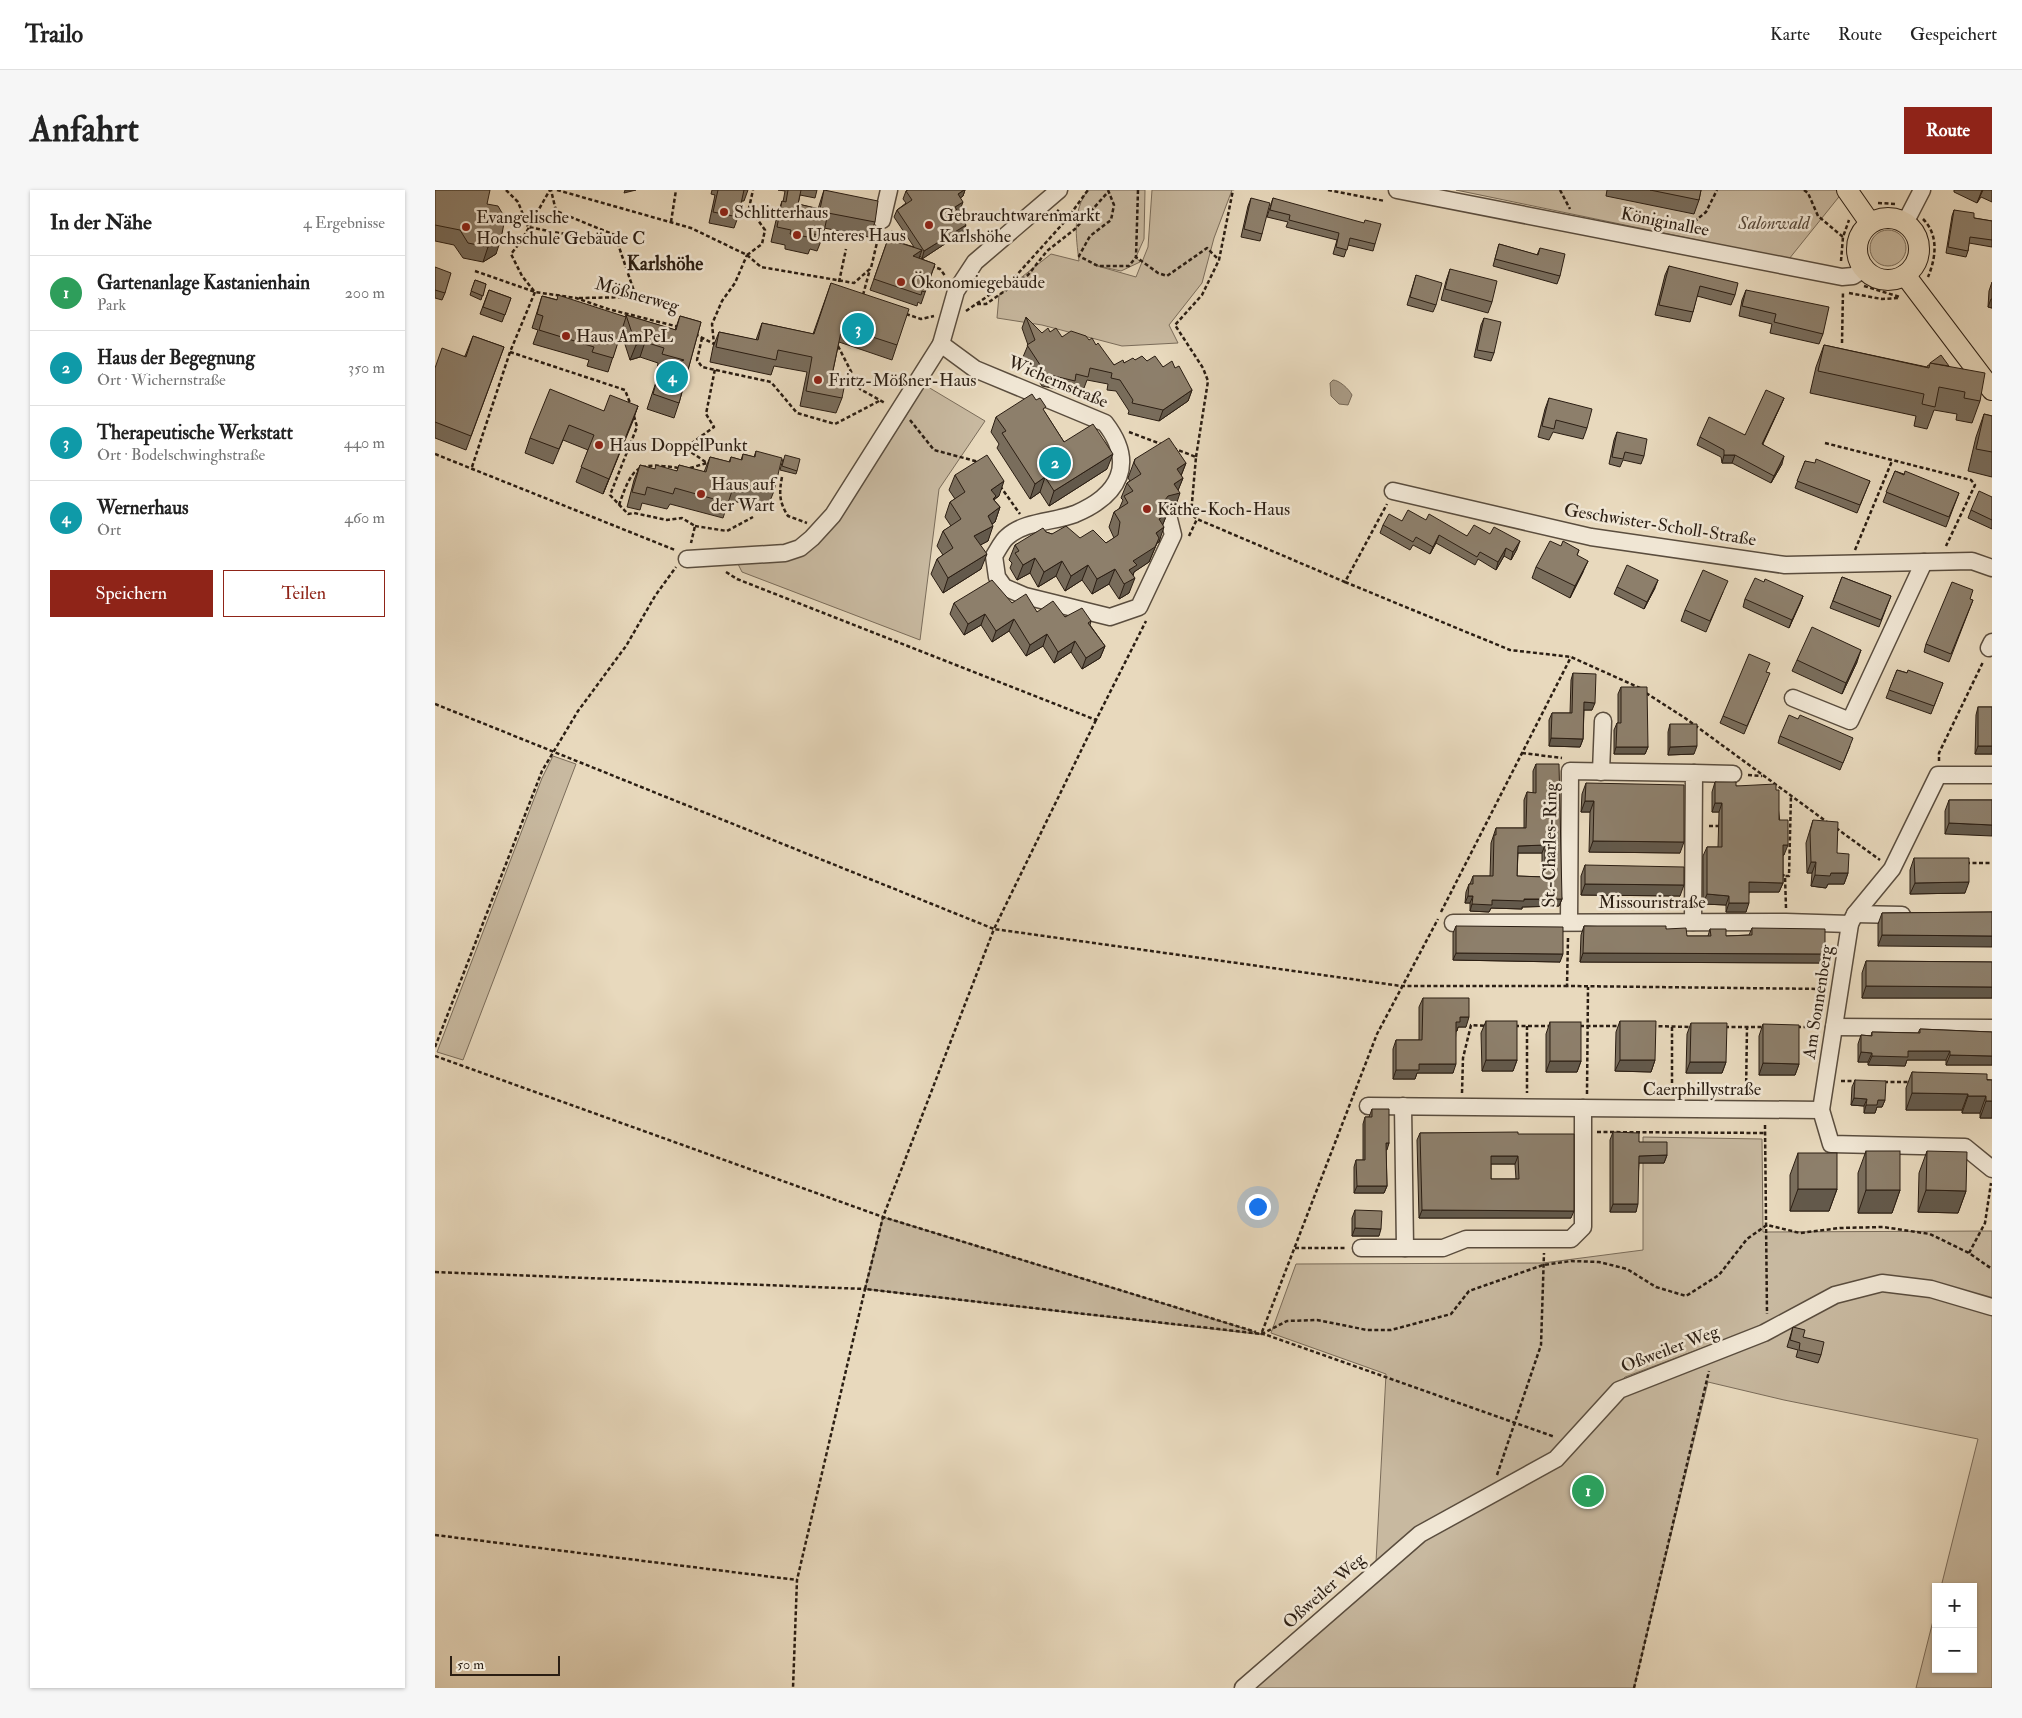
<!DOCTYPE html>
<html lang="de">
<meta charset="utf-8">
<style>
:root{--surface:#fff;--page:#f6f6f6;--text:#222;--muted:#767676;--line:#e0e0e0;--accent:#8f2418}
body{margin:0;font-family:"IM FELL Double Pica",serif;background:var(--page);color:var(--text)}
.controls{position:absolute;right:15px;bottom:15px;display:grid;overflow:hidden;border-radius:0px;box-shadow:0 1px 4px #0004}
.controls button{width:45px;height:45px;display:grid;place-items:center;padding:0;border:0;border-bottom:1px solid var(--line);background:var(--surface);color:var(--text);font:25px sans-serif}
.scale{position:absolute;left:15px;bottom:12px;width:110px;box-sizing:border-box;padding-left:5px;border:2px solid #2b1e13;border-top:0;font-size:14px;line-height:18px;white-space:nowrap;color:#2b1e13;-webkit-text-stroke:4px #f0e6d4;paint-order:stroke}
.you{position:absolute;left:822px;top:1016px;width:18px;height:18px;margin:-12px;border:4px solid #fff;border-radius:50%;background:#1a73e8;box-shadow:0 0 0 8px #1a73e833}
.badge{display:grid;place-items:center;width:32px;height:32px;border-radius:50%;background:var(--accent);color:#fff;font-size:16px;font-weight:700}
.pin{position:absolute;translate:-50% -50%;border:2px solid #fff;box-shadow:0 1px 5px #0006}
.list{margin:0;padding:0;list-style:none}
h2{display:flex;justify-content:space-between;align-items:center;height:65px;margin:0;padding:0 20px;font-size:21px}
h2 small{font-size:16px;font-weight:400;color:var(--muted)}
.list li{display:grid;grid-template-columns:32px 1fr auto;gap:15px;align-items:center;box-sizing:border-box;height:75px;padding:0 20px;border-top:1px solid var(--line)}
.list b{display:block;font-size:19px;white-space:nowrap}
.list p{margin:0;font-size:16px;white-space:nowrap;color:var(--muted)}
.list em{font-size:16px;font-style:normal;color:var(--muted)}
.actions{display:flex;gap:10px;padding:15px 20px}
.actions a{flex:1;padding:11px 0;border:1px solid var(--accent);border-radius:0px;text-align:center;font-size:18px;color:var(--accent)}
.actions .main{background:var(--accent);color:#fff}
.map{position:relative;flex:none;width:1557px;height:1498px;overflow:hidden;border-radius:0px}
header{display:flex;align-items:center;gap:30px;box-sizing:border-box;height:70px;padding:0 25px;background:var(--surface);border-bottom:1px solid var(--line)}
header strong{font-size:24px}
nav{display:flex;gap:28px;margin-inline-start:auto;font-size:18px}
.intro{display:flex;align-items:center;justify-content:space-between;box-sizing:border-box;height:120px;padding:0 30px}
h1{margin:0;font-size:35px}
.button{padding:12px 22px;border-radius:0px;background:var(--accent);color:#fff;font-size:18px;font-weight:700}
main{display:flex;gap:30px;padding:0 30px}
aside{flex:1;background:var(--surface);border-radius:0px;box-shadow:0 1px 4px #0004}
.map>svg:first-child{display:block}
.green{fill:#c8b9a0;stroke:#7a6c5a}
.water{fill:#a89983;stroke:#766856}
.lines{fill:none;stroke-linecap:round;stroke-linejoin:round}
.minor-casing{stroke:#5a4d3e;stroke-width:19}
.major-casing{stroke:#2b1e13;stroke-width:22}
.path{stroke:#2b1e13;stroke-width:2.5;stroke-dasharray:4 2.5;stroke-linecap:butt}
.minor{stroke:#f0e6d4;stroke-width:16}
.major{stroke:#e8d9bd;stroke-width:20}
.wall{fill:#796d5c;stroke:#2b1e13;fill-rule:evenodd}
.shaded-wall{fill:#63594b;stroke:#2b1e13}
.building{fill:#8d7f6b;stroke:#2b1e13;fill-rule:evenodd}
.poi-dot{fill:#8f2418;stroke:#f0e6d4;stroke-width:2}
.labels{text-anchor:middle;dominant-baseline:central;stroke-width:5;stroke-linejoin:round;paint-order:stroke}
.poi-label{font-size:18px;fill:#2b1e13;stroke:#f0e6d4;text-anchor:start}
.street-label{font-size:18px;fill:#2b1e13;stroke:#f0e6d4}
.park-label{font-size:18px;font-style:italic;fill:#5a4c3d;stroke:#f0e6d4}
.neighbourhood-label{font-size:19px;font-weight:bold;fill:#2b1e13;stroke:#f0e6d4}
</style>
<header>
<strong>Trailo</strong>
<nav><a>Karte</a><a>Route</a><a>Gespeichert</a></nav>
</header>
<div class="intro"><h1>Anfahrt</h1><a class="button">Route</a></div>
<main>
<aside>
<h2>In der Nähe<small>4 Ergebnisse</small></h2>
<ul class="list">
<li><span class="badge" style="background:#2e9e5b">1</span><div><b>Gartenanlage Kastanienhain</b><p>Park</p></div><em>200 m</em></li>
<li><span class="badge" style="background:#0f9aa8">2</span><div><b>Haus der Begegnung</b><p>Ort · Wichernstraße</p></div><em>350 m</em></li>
<li><span class="badge" style="background:#0f9aa8">3</span><div><b>Therapeutische Werkstatt</b><p>Ort · Bodelschwinghstraße</p></div><em>440 m</em></li>
<li><span class="badge" style="background:#0f9aa8">4</span><div><b>Wernerhaus</b><p>Ort</p></div><em>460 m</em></li>
</ul>
<div class="actions"><a class="main">Speichern</a><a>Teilen</a></div>
</aside>
<div class="map">
<svg width="1557" height="1498" viewBox="0 0 1557 1498">
<rect width="100%" height="100%" fill="#e8d9bd"/>
<filter id="stains"><feTurbulence type="fractalNoise" baseFrequency=".004" numOctaves="4"/><feColorMatrix values="0 0 0 0 .2 0 0 0 0 .09 0 0 0 0 .02 0 0 0 .5 -.17"/></filter>
<radialGradient id="worn" r=".72"><stop offset=".6" stop-color="#630" stop-opacity="0"/><stop offset="1" stop-color="#630" stop-opacity=".3"/></radialGradient>
<g class="green">
<path d="M653 0H710L709 49 701 67 705 72 686 81 659 75 701 87 713 57 717 0H797L779 48 767 93 734 135 743 153 687 156 607 135 562 128 564 105 616 64 644 71C641 47 637 21 653 0Z"/>
<polygon points="1021,0 1405,0 1407,3 1354,69"/>
<circle cx="1453" cy="58" r="18"/>
<polygon points="488,194 550,231 504,299 485,450 307,382 302,372 359,367 404,328 471,226"/>
<polygon points="118,566 141,574 28,870 2,862 107,588"/>
<polygon points="1208,947 1327,949 1328,1042 1557,1041 1557,1110 1441,1089 1358,1124 1190,1187 1114,1268 1184,1200 1447,1093 1557,1117 1557,1498 1481,1498 1501,1419 1501,1479 1538,1479 1538,1397 1506,1397 1543,1249 1349,1210 1273,1192 1199,1498 807,1498 941,1372 951,1184 836,1143 861,1074 1108,1073 1208,1060"/>
<polygon points="448,1027 830,1145 430,1099"/>
</g>
<path class="water" d="M898 190C904 190 914 199 917 205L913 215 904 214 896 206 895 193Z"/>
<g class="lines">
<g class="minor-casing">
<g id="minor">
<polyline points="962,0 1407,87 1418,86 1429,79"/>
<polyline points="447,30 454,0"/>
<polyline points="1470,33 1487,0"/>
<path d="M506 154 540 179 670 233C701 273 685 305 640 324 619 332 589 331 572 347 567 351 563 360 559 366L562 387 569 397 590 406 675 427 704 417 738 345 734 329"/>
<polyline points="958,301 1156,347 1350,375 1537,371 1557,378"/>
<polyline points="252,369 350,363 365,358 377,348 398,325 506,154 521,101 540,72 624,0"/>
<polyline points="1554,458 1557,452"/>
<polyline points="1358,508 1415,531 1489,372"/>
<polyline points="1166,582 1168,531"/>
<polyline points="1259,583 1298,584"/>
<polyline points="1557,585 1503,585 1457,679 1420,724 1415,734 1386,920 1396,954 1530,957 1557,979"/>
<polyline points="1420,724 1467,725"/>
<polyline points="1134,732 1135,581 1259,583 1258,732"/>
<polyline points="1018,733 1351,732 1415,734"/>
<polyline points="1399,837 1557,838"/>
<polyline points="933,916 1386,920"/>
<polyline points="968,916 970,1058"/>
<polyline points="926,1058 1008,1058 1031,1049 1136,1049 1148,1037 1148,918"/>
<polyline points="808,1498 985,1344 1121,1269 1184,1200 1329,1143 1400,1105 1447,1093 1496,1099 1557,1117"/>
</g>
</g>
<g class="major-casing">
<g id="major">
<polyline points="1412,0 1435,33"/>
<circle cx="1453" cy="59" r="31"/>
<polyline points="1470,85 1557,200"/>
</g>
</g>
<g class="path">
<polyline points="71,0 83,12 93,37 183,54 187,48 121,21 116,0"/>
<polyline points="122,0 256,38 312,65 326,77 419,93 436,78 444,44"/>
<polyline points="673,0 679,15 676,30 655,46 644,66 663,76 694,76 701,67"/>
<polyline points="703,0 701,67 723,83 732,86 772,58 784,70"/>
<polyline points="893,0 950,11"/>
<polyline points="1125,0 1135,19"/>
<polyline points="1369,0 1373,3 1383,26 1408,47"/>
<polyline points="1443,13 1462,14"/>
<polyline points="622,20 632,29"/>
<path d="M1488 29C1504 45 1501 68 1493 87"/>
<polyline points="236,32 241,0"/>
<polyline points="1249,40 1271,22 1282,0"/>
<polyline points="456,41 467,54"/>
<polyline points="312,65 327,54 330,40 314,18 318,0"/>
<polyline points="1406,71 1408,47 1414,30"/>
<polyline points="496,76 505,79 511,87"/>
<polyline points="40,81 100,102 141,108 173,119 244,137"/>
<polyline points="404,92 411,59"/>
<polyline points="1429,96 1465,107"/>
<path d="M99 101 87 86 76 64C92 45 102 21 115 0"/>
<polyline points="1414,103 1447,109 1465,108"/>
<polyline points="428,105 435,79"/>
<polyline points="144,108 201,107 183,54"/>
<polyline points="542,114 551,114 593,85 612,61 640,39 673,2"/>
<polyline points="531,121 579,88 632,29 653,0"/>
<polyline points="471,124 486,129 499,126"/>
<polyline points="260,144 279,154 277,134 287,111 300,93 312,65"/>
<polyline points="267,148 262,170 267,177 336,192 362,223 400,234 446,210"/>
<polyline points="1407,153 1408,101"/>
<polyline points="403,156 425,199 450,213"/>
<polyline points="75,162 190,200 195,213"/>
<polyline points="199,226 202,237 175,305 193,324 199,323 232,330 247,328 260,336 256,353"/>
<polyline points="475,230 499,260 544,272"/>
<polyline points="694,242 726,254"/>
<polyline points="1390,253 1536,290 1540,295 1511,356"/>
<polyline points="738,258 761,267 756,324 762,329 910,392 952,314"/>
<polyline points="0,264 240,360"/>
<polyline points="761,267 773,191 768,178 740,135 767,105 784,70 798,0"/>
<polyline points="37,277 75,162 100,102"/>
<polyline points="255,278 272,273 250,258 279,237 271,224 280,179"/>
<path d="M347 287C344 303 344 312 353 326L372 333"/>
<polyline points="565,296 585,324"/>
<path d="M184 315C198 275 202 272 244 278"/>
<polyline points="260,336 292,341 318,327"/>
<polyline points="754,346 762,329"/>
<polyline points="1420,360 1457,271"/>
<polyline points="291,382 302,389 661,530 711,431"/>
<polyline points="910,392 1075,460 1136,467 1205,498"/>
<polyline points="1211,503 1250,528 1392,632"/>
<polyline points="0,514 559,739 448,1027 430,1099 827,1144 852,1131 882,1130 932,1140 956,1140 1016,1124 1034,1101 1108,1075 1136,1071 1164,1072 1192,1079 1221,1097 1251,1106 1284,1085 1312,1049 1332,1035 1365,1043 1405,1038 1448,1037 1495,1044 1534,1063 1557,1079"/>
<polyline points="661,530 559,739 966,796 1132,796"/>
<polyline points="1087,563 1127,568"/>
<polyline points="1504,571 1504,563 1548,472"/>
<polyline points="1313,585 1327,586"/>
<polyline points="1274,636 1286,636"/>
<polyline points="1401,638 1445,670"/>
<polyline points="1531,673 1557,673"/>
<polyline points="1346,684 1350,686"/>
<polyline points="1351,718 1350,686 1354,686 1356,605"/>
<polyline points="1006,722 1136,467"/>
<polyline points="1133,748 1132,796 1390,799"/>
<polyline points="1080,836 1117,836"/>
<polyline points="1092,836 1092,903"/>
<polyline points="1145,836 1184,836"/>
<polyline points="1217,836 1257,837"/>
<polyline points="1237,837 1237,904"/>
<polyline points="1290,837 1329,837"/>
<polyline points="1362,837 1384,837"/>
<polyline points="0,857 107,581 143,521 191,456 220,406 241,377"/>
<polyline points="0,866 448,1027 821,1142"/>
<polyline points="1406,891 1421,891"/>
<polyline points="1449,892 1476,892"/>
<polyline points="1027,903 1028,868 1036,835 1052,836"/>
<polyline points="1152,904 1153,797"/>
<polyline points="1311,905 1312,837"/>
<polyline points="1330,935 1332,1124"/>
<polyline points="1162,942 1331,943"/>
<polyline points="860,1058 912,1058"/>
<polyline points="1534,1063 1550,1033 1556,993"/>
<polyline points="0,1082 430,1099 362,1390 358,1498"/>
<polyline points="827,1142 942,844 1003,729"/>
<polyline points="826,1143 1120,1247"/>
<polyline points="1062,1285 1106,1155 1109,1063"/>
<polyline points="0,1345 362,1390"/>
<polyline points="1199,1498 1274,1181"/>
</g>
<use href="#minor" class="minor"/>
<use href="#major" class="major"/>
</g>
<g class="wall">
<polygon points="0,0 52,14 61,64 48,72 28,68 19,55 0,51"/>
<polygon points="277,0 313,0 309,11 307,11 303,27 299,38 274,33 280,5 276,4"/>
<polygon points="343,0 382,0 380,8 365,5 363,14 383,19 389,0 440,32 434,47 389,38 388,46 382,61 375,59 373,64 350,59 350,55 336,52 342,26 347,11 348,12 350,1"/>
<polygon points="473,0 530,0 528,6 525,8 525,20 522,21 528,42 487,69 485,66 484,68 500,74 486,114 483,112 482,116 435,100 453,49 479,57 459,27 462,20 471,13 468,9 471,1"/>
<polygon points="1172,0 1266,0 1264,10 1259,24 1171,6"/>
<polygon points="1519,0 1557,0 1557,12 1546,7 1542,13 1519,2"/>
<polygon points="816,8 827,44 825,51 806,47 813,16"/>
<polygon points="838,8 940,54 938,61 913,55 909,67 898,64 902,50 851,37 853,32 832,27"/>
<polygon points="1519,20 1539,28 1557,31 1557,57 1534,53 1533,61 1531,67 1511,63 1517,26"/>
<polygon points="1064,54 1102,65 1105,58 1125,86 1122,94 1058,76"/>
<polygon points="1234,76 1300,105 1296,115 1262,106 1258,122 1255,132 1220,125 1230,85"/>
<polygon points="0,77 10,103 7,110 0,108"/>
<polygon points="1015,79 1057,112 1053,123 1006,110 1011,91"/>
<polygon points="981,85 1001,115 998,122 972,115"/>
<polygon points="40,90 51,94 46,110 35,105"/>
<polygon points="1557,92 1557,118 1553,117 1554,101"/>
<polygon points="396,93 462,155 457,170 404,152 397,185 407,208 401,223 365,216 372,182 339,176 336,185 275,172 278,157 284,142 321,150 327,133 378,144"/>
<polygon points="54,100 76,108 67,132 45,124"/>
<polygon points="1311,100 1388,144 1384,154 1335,143 1337,134 1304,126 1307,110"/>
<polygon points="107,106 190,127 191,125 240,140 245,126 266,132 244,213 239,228 212,219 225,180 222,179 223,173 205,167 195,170 186,142 173,182 152,176 154,170 98,154 103,140 97,138"/>
<polygon points="591,127 607,143 615,142 627,147 654,150 661,155 679,175 700,170 712,171 728,177 740,178 757,200 753,211 724,231 693,224 694,221 681,201 672,200 673,194 652,190 649,198 639,196 636,202 607,196 588,167 593,155 587,138"/>
<polygon points="1049,128 1059,163 1056,171 1039,167 1046,135"/>
<polygon points="38,146 69,157 31,260 0,248 0,178 30,166"/>
<polygon points="1389,155 1492,177 1493,175 1514,176 1545,211 1537,233 1521,230 1522,224 1499,220 1492,239 1479,236 1481,226 1375,203 1381,177"/>
<polygon points="1114,208 1152,238 1148,249 1118,242 1114,250 1103,247 1110,219"/>
<polygon points="1349,208 1328,254 1347,274 1336,293 1297,273 1287,273 1286,267 1262,255 1265,247 1310,245"/>
<polygon points="203,216 168,304 141,292 153,260 128,250 118,274 90,263 95,248 169,221"/>
<polygon points="609,221 629,252 672,279 614,316 605,302 595,309 562,258 564,254 556,242 561,227"/>
<polygon points="1549,224 1557,226 1557,287 1533,281 1541,247"/>
<polygon points="1182,242 1209,266 1206,274 1188,270 1185,277 1174,274 1179,250"/>
<polygon points="321,261 339,301 333,316 319,312 317,316 298,311 296,317 292,316 288,328 235,314 232,319 207,313 205,320 192,317 199,290 205,275 219,279 242,281 244,275 269,282 275,267 294,272 296,267 306,270 308,264 319,267"/>
<polygon points="348,269 362,281 361,284 345,280"/>
<polygon points="700,269 751,273 746,286 748,288 743,300 740,318 730,321 732,324 728,334 724,352 722,353 714,372 699,382 694,403 684,409 674,394 657,404 647,390 630,401 621,386 603,397 595,383 582,390 575,378 577,373 574,370 580,355 611,342 617,344 671,353 679,348 674,337 679,322 684,319 688,310 686,308 692,293 695,291 693,288"/>
<polygon points="1370,271 1435,291 1422,323 1360,298"/>
<polygon points="1460,281 1524,303 1511,337 1448,312"/>
<polygon points="520,285 564,306 559,310 565,317 560,332 557,334 553,351 545,355 546,379 508,403 496,384 502,369 508,365 502,356 508,341 516,336 510,327 515,312 520,309 514,300"/>
<polygon points="1557,307 1557,339 1533,328 1536,320"/>
<polygon points="967,331 1032,346 1082,359 1076,370 1069,366 1061,380 1043,369 1040,375 1001,353 995,364 978,355 975,360 945,343 948,335"/>
<polygon points="1126,356 1144,360 1142,365 1148,382 1135,408 1097,388 1101,377"/>
<polygon points="1407,387 1456,406 1444,437 1395,418"/>
<polygon points="1329,392 1368,406 1354,438 1308,417 1310,409"/>
<polygon points="1182,397 1220,398 1209,419 1179,404"/>
<polygon points="1288,402 1271,442 1246,431 1250,420"/>
<polygon points="1538,410 1514,472 1489,462 1491,454"/>
<polygon points="519,413 577,413 602,422 656,431 655,435 670,456 665,468 647,479 636,462 619,473 608,456 591,466 574,441 557,452 546,435 529,445 515,424"/>
<polygon points="1362,470 1422,472 1407,504 1357,481"/>
<polygon points="1462,480 1508,493 1496,524 1451,508"/>
<polygon points="1332,482 1332,490 1309,544 1285,533 1288,526"/>
<polygon points="1138,483 1157,520 1149,520 1148,549 1145,557 1114,556 1114,530 1117,523 1135,523 1136,490"/>
<polygon points="1186,497 1213,557 1210,564 1179,564 1179,540 1182,533 1183,533 1183,504"/>
<polygon points="1543,517 1557,517 1557,564 1540,564 1541,525"/>
<polygon points="1363,529 1415,556 1405,580 1343,553 1345,546"/>
<polygon points="1235,534 1259,564 1233,565 1233,542"/>
<path d="M1101 574 1127 709 1124 716 1087 717V719L1056 718 1054 722 1035 721V713H1030L1031 702 1034 694H1035L1038 686H1055L1056 653 1061 638H1089V610L1092 602 1098 603V581ZM1083 663H1107V687L1082 686Z"/>
<polygon points="1280,592 1301,596 1341,600 1349,665 1348,665 1348,693 1344,702 1314,702 1311,722 1291,722 1291,715 1268,714 1268,666 1272,657 1283,657 1284,622 1277,622 1277,602"/>
<polygon points="1151,593 1245,663 1154,662 1155,622 1146,622 1147,604"/>
<polygon points="1514,610 1557,610 1510,644 1510,621"/>
<polygon points="1378,630 1402,663 1413,683 1409,694 1393,694 1391,698 1376,696 1377,683 1372,683 1371,653"/>
<polygon points="1479,668 1530,703 1475,704 1475,680"/>
<polygon points="1150,675 1245,706 1146,705 1146,686"/>
<polygon points="1557,722 1443,756 1443,734 1447,723"/>
<polygon points="1021,736 1125,772 1018,770 1018,743"/>
<polygon points="1149,736 1231,739 1252,746 1273,746 1275,739 1291,746 1314,745 1317,738 1390,764 1387,773 1145,772 1146,745"/>
<polygon points="1431,771 1557,772 1557,808 1427,808 1427,783"/>
<polygon points="988,808 1031,837 1023,837 1022,841 1021,841 1018,883 982,883 980,889 958,889 958,859 961,850 984,850 984,817"/>
<polygon points="1051,831 1082,870 1078,881 1047,881 1046,843"/>
<polygon points="1185,831 1220,870 1216,882 1180,881 1181,842"/>
<polygon points="1115,832 1146,871 1142,882 1111,882 1111,844"/>
<polygon points="1256,833 1291,872 1287,883 1251,883 1252,844"/>
<polygon points="1328,834 1364,874 1360,885 1324,885 1324,846"/>
<polygon points="1485,839 1557,842 1557,875 1511,875 1511,870 1472,870 1470,876 1433,875 1433,872 1423,872 1423,854 1426,845 1436,846 1437,842 1483,843"/>
<polygon points="1477,882 1557,890 1557,928 1545,928 1545,923 1527,923 1527,920 1471,920 1471,898"/>
<polygon points="1420,890 1450,910 1447,917 1442,917 1440,923 1429,923 1429,916 1416,915 1417,897"/>
<polygon points="937,919 954,953 951,960 952,996 949,1003 919,1003 919,977 921,970 928,970 928,934 930,927 934,927"/>
<polygon points="1178,942 1204,952 1232,965 1229,973 1204,973 1201,1022 1175,1022 1175,950"/>
<path d="M985 943 1083 944 1136 1028H984L982 950ZM1056 974H1080L1081 989H1056Z"/>
<polygon points="1431,961 1465,1000 1457,1023 1423,1023 1423,983"/>
<polygon points="1492,961 1531,1001 1523,1023 1483,1022 1484,983"/>
<polygon points="1363,963 1402,999 1394,1021 1355,1021 1355,985"/>
<polygon points="920,1020 944,1046 917,1046 917,1028"/>
<polygon points="1358,1137 1386,1165 1383,1173 1361,1167 1363,1160 1352,1157"/>
</g>
<g class="shaded-wall">
<polygon points="190,0 201,0 189,3"/>
<polygon points="529,0 530,0 528,6 520,12 523,4"/>
<polygon points="1547,0 1548,0 1542,13"/>
<polygon points="528,12 525,20 517,25 520,17"/>
<polygon points="531,35 528,42 487,69 489,61"/>
<polygon points="66,49 61,64 48,72 53,57"/>
<polygon points="487,60 483,71 478,66"/>
<polygon points="1556,109 1557,109 1557,118 1553,117"/>
<polygon points="210,152 205,167 195,170 201,155"/>
<polygon points="757,200 753,211 724,231 728,220"/>
<polygon points="1349,208 1346,215 1324,261 1327,254"/>
<polygon points="203,216 198,231 168,304 174,289"/>
<polygon points="678,264 672,279 614,316 619,301"/>
<polygon points="1289,265 1300,265 1297,273 1287,273"/>
<polygon points="1349,266 1347,274 1336,293 1339,286"/>
<polygon points="751,273 745,288 742,279"/>
<polygon points="610,287 605,302 595,309 600,294"/>
<polygon points="748,288 742,303 745,303 740,318 727,322 727,314 739,294"/>
<polygon points="569,291 564,306 559,309 555,321 556,300"/>
<polygon points="565,317 560,332 547,341 553,326"/>
<polygon points="732,324 726,339 724,329"/>
<polygon points="558,336 553,351 534,361 539,346"/>
<polygon points="729,337 724,352 722,353 714,372 699,382 696,390 700,388 694,403 684,409 698,371 721,343"/>
<polygon points="1004,345 1001,353 995,364 998,357"/>
<polygon points="1085,351 1082,359 1076,370 1078,362"/>
<polygon points="1071,358 1069,366 1061,380 1063,372"/>
<polygon points="552,364 546,379 508,403 513,388"/>
<polygon points="600,368 595,383 582,390 588,375"/>
<polygon points="627,371 621,386 603,397 609,382"/>
<polygon points="1153,371 1148,382 1135,408 1140,396"/>
<polygon points="653,375 647,390 630,401 636,386"/>
<polygon points="680,379 674,394 657,404 662,389"/>
<polygon points="1223,390 1220,398 1209,419 1212,412"/>
<polygon points="1368,406 1365,414 1354,438 1357,430"/>
<polygon points="550,424 546,435 529,445 533,434"/>
<polygon points="579,429 574,441 557,452 561,441"/>
<polygon points="612,444 608,456 591,466 595,455"/>
<polygon points="640,451 636,462 619,473 623,462"/>
<polygon points="670,456 665,468 647,479 651,468"/>
<polygon points="1426,460 1422,472 1407,504 1411,493"/>
<polygon points="1149,512 1160,513 1157,520 1146,520"/>
<polygon points="1116,548 1148,549 1145,557 1114,556"/>
<polygon points="1262,556 1259,564 1233,565 1235,557"/>
<polygon points="1543,556 1557,556 1557,564 1540,564"/>
<polygon points="1181,557 1213,557 1210,564 1179,564"/>
<polygon points="1150,611 1159,611 1155,622 1146,622"/>
<polygon points="1280,613 1287,613 1284,622 1277,622"/>
<polygon points="1514,633 1557,635 1557,646 1510,644"/>
<polygon points="1158,651 1249,652 1245,663 1154,662"/>
<polygon points="1110,655 1107,663 1080,663 1083,656"/>
<polygon points="1348,655 1353,655 1349,665 1345,665"/>
<polygon points="1376,672 1381,672 1377,683 1372,683"/>
<polygon points="1396,683 1413,683 1409,694 1393,694 1391,698 1376,696 1380,685"/>
<polygon points="1314,692 1348,693 1344,702 1311,702"/>
<polygon points="1534,692 1530,703 1475,704 1480,693"/>
<polygon points="1150,694 1249,695 1245,706 1146,705"/>
<polygon points="1272,704 1294,706 1291,715 1268,714"/>
<polygon points="1033,706 1038,706 1035,713 1030,713"/>
<polygon points="1127,709 1124,716 1087,717 1087,719 1056,718 1054,722 1035,721 1037,714 1057,710"/>
<polygon points="1294,713 1314,713 1311,722 1291,722"/>
<polygon points="1447,745 1557,746 1557,757 1443,756"/>
<polygon points="1021,763 1128,764 1125,772 1018,770"/>
<polygon points="1148,763 1390,764 1387,773 1145,772"/>
<polygon points="1431,796 1557,797 1557,808 1427,808"/>
<polygon points="1025,827 1034,827 1031,837 1023,837 1022,841 1018,841 1021,832"/>
<polygon points="1473,861 1515,861 1511,870 1472,870 1470,876 1433,875 1437,866"/>
<polygon points="1426,862 1437,863 1433,872 1423,872"/>
<polygon points="1515,865 1557,866 1557,875 1511,875"/>
<polygon points="1051,870 1082,870 1078,881 1047,881"/>
<polygon points="1185,870 1220,870 1216,882 1180,881"/>
<polygon points="1115,871 1146,871 1142,882 1111,882"/>
<polygon points="1255,872 1291,872 1287,883 1251,883"/>
<polygon points="1328,873 1364,874 1360,885 1324,885"/>
<polygon points="984,874 1021,874 1018,883 982,883 980,889 958,889 961,880"/>
<polygon points="1477,903 1533,904 1527,920 1471,920"/>
<polygon points="1533,906 1551,906 1545,923 1527,923"/>
<polygon points="1419,908 1432,909 1429,916 1416,915"/>
<polygon points="1443,910 1450,910 1447,917 1442,917 1440,923 1429,923 1431,915"/>
<polygon points="1551,911 1557,911 1557,928 1545,928"/>
<polygon points="951,953 954,953 952,960 949,960"/>
<polygon points="1232,965 1229,973 1201,973 1204,966"/>
<polygon points="1056,966 1083,966 1080,974 1053,974"/>
<polygon points="922,996 952,996 949,1003 919,1003"/>
<polygon points="1363,999 1402,999 1394,1021 1355,1021"/>
<polygon points="1431,1000 1465,1000 1457,1023 1423,1023"/>
<polygon points="1491,1000 1531,1001 1523,1023 1483,1022"/>
<polygon points="1178,1014 1203,1014 1201,1022 1175,1022"/>
<polygon points="987,1020 1139,1021 1136,1028 984,1028"/>
<polygon points="920,1038 946,1039 944,1046 917,1046"/>
</g>
<g class="building">
<polygon points="0,0 55,0 52,14 63,16 70,28 66,49 53,57 33,53 25,40 0,35"/>
<polygon points="283,0 309,0 303,27 278,22"/>
<polygon points="353,0 366,0 363,14 385,19 389,0 443,11 440,32 393,23 388,46 379,44 379,48 355,44 356,40 342,37 347,11 351,12"/>
<polygon points="473,0 529,0 523,4 528,12 520,17 531,35 489,61 462,20 477,10 471,1"/>
<polygon points="1215,0 1266,0 1264,10"/>
<polygon points="816,8 835,13 827,44 809,39"/>
<polygon points="838,8 929,33 930,30 946,34 940,54 915,48 912,60 901,57 904,43 854,30 855,25 835,20"/>
<polygon points="1519,20 1539,23 1539,28 1557,31 1557,50 1535,47 1533,61 1513,57"/>
<polygon points="453,49 487,60 478,66 500,74 490,102 487,101 486,105 439,89"/>
<polygon points="1064,54 1103,65 1105,58 1130,64 1125,86 1060,69"/>
<polygon points="1234,76 1303,93 1300,105 1265,96 1258,122 1224,115"/>
<polygon points="0,77 16,83 10,103 0,100"/>
<polygon points="1015,79 1062,91 1057,112 1010,99"/>
<polygon points="981,85 1007,93 1001,115 975,107"/>
<polygon points="40,90 51,94 48,106 36,101"/>
<polygon points="396,93 474,119 462,155 407,137 397,185 411,188 407,208 371,201 377,167 343,160 341,170 281,157 284,142 323,150 327,133 379,144"/>
<polygon points="54,100 76,108 70,125 48,117"/>
<polygon points="1311,100 1394,117 1388,144 1339,132 1341,124 1307,116"/>
<polygon points="123,105 191,127 178,168 157,162 159,157 104,140 108,126 102,124 107,106 122,110"/>
<polygon points="191,125 241,140 245,126 266,132 244,213 218,204 225,179 249,170 227,164 229,158 210,152 201,155"/>
<polygon points="591,127 607,143 613,138 615,142 621,138 627,147 636,141 651,146 654,150 657,148 661,155 663,153 679,175 688,170 689,173 698,168 700,170 707,166 712,171 720,166 728,177 737,171 740,178 744,176 757,200 728,220 697,213 698,210 685,190 676,188 677,183 655,178 653,187 641,184 640,191 611,184 592,155 600,150"/>
<polygon points="1049,128 1066,132 1059,163 1042,160"/>
<polygon points="38,146 69,157 36,246 0,232 0,178 7,158 31,167"/>
<polygon points="1389,155 1494,178 1495,173 1550,183 1545,211 1529,208 1530,202 1504,197 1500,217 1487,214 1489,204 1383,181"/>
<polygon points="1506,165 1514,176 1495,173"/>
<polygon points="115,199 169,221 175,205 203,216 174,289 146,277 159,245 134,235 124,259 95,248"/>
<polygon points="1331,200 1349,208 1327,254 1349,266 1339,286 1300,265 1289,265 1289,260 1265,247 1274,227 1310,245"/>
<polygon points="597,204 601,210 605,208 611,217 608,219 629,252 658,234 678,264 619,301 610,287 600,294 567,243 571,241 561,227"/>
<polygon points="1114,208 1157,219 1152,238 1121,230 1119,239 1107,236"/>
<polygon points="1549,224 1557,226 1557,262 1541,259"/>
<polygon points="1182,242 1212,249 1209,266 1190,262 1188,269 1177,267"/>
<polygon points="734,248 751,273 742,279 748,288 739,294 745,303 733,306 727,314 732,324 724,329 729,337 721,343 724,348 720,357 698,371 702,375 694,380 700,388 689,394 680,379 662,389 653,375 636,386 627,371 609,382 600,368 588,375 580,363 584,361 580,355 608,338 611,342 617,344 631,336 645,348 658,340 671,353 683,345 685,332 679,322 693,313 689,306 698,301 692,293 706,284 699,273 700,269"/>
<polygon points="321,261 347,268 339,301 324,297 323,301 303,296 301,302 297,301 293,313 240,298 238,304 212,297 210,305 197,302 205,275 220,279 221,275 242,281 244,275 271,282 275,267 295,272 296,267 307,270 308,264 320,267"/>
<polygon points="350,265 365,269 362,281 347,276"/>
<polygon points="552,265 569,291 556,300 561,306 558,309 565,317 553,326 558,336 539,346 552,364 513,388 502,369 518,358 508,341 526,329 515,312 530,302 520,285"/>
<polygon points="1381,269 1435,291 1425,315 1362,291 1370,271 1380,273"/>
<polygon points="1460,281 1469,285 1470,281 1524,303 1514,327 1451,302"/>
<polygon points="1544,301 1557,307 1557,330 1536,320"/>
<polygon points="973,320 991,330 994,324 1032,346 1039,335 1055,344 1059,337 1085,351 1078,362 1071,358 1063,372 1045,362 1042,367 1004,345 998,357 981,347 978,352 948,335 954,324 967,331"/>
<polygon points="1115,351 1126,356 1128,351 1144,360 1142,365 1153,371 1140,396 1101,377"/>
<polygon points="1192,375 1223,390 1212,412 1182,397"/>
<polygon points="1268,380 1293,391 1275,431 1250,420"/>
<polygon points="1407,387 1456,406 1446,430 1398,411"/>
<polygon points="1320,388 1329,392 1330,389 1368,406 1357,430 1310,409"/>
<polygon points="557,390 577,413 591,404 602,422 618,411 630,427 647,418 656,431 653,433 670,456 651,468 640,451 623,462 612,444 595,455 579,429 561,441 550,424 533,434 519,413"/>
<polygon points="1517,392 1538,400 1535,409 1538,410 1516,464 1491,454"/>
<polygon points="1377,437 1426,460 1411,493 1362,470"/>
<polygon points="1314,464 1335,473 1331,482 1335,483 1312,536 1288,526"/>
<polygon points="1462,480 1472,483 1473,480 1508,493 1499,516 1454,500"/>
<polygon points="1138,483 1161,484 1160,513 1149,512 1148,549 1116,548 1117,523 1137,523"/>
<polygon points="1186,497 1212,497 1213,557 1181,557 1182,533 1186,533"/>
<rect x="1543" y="517" width="14" height="39"/>
<polygon points="1354,525 1363,529 1365,525 1418,548 1408,573 1345,546"/>
<polygon points="1235,534 1262,534 1262,556 1235,557"/>
<path d="M1101 574H1124L1127 709H1089V711L1057 710V715L1037 714 1038 706H1033L1034 694H1038V686H1058L1059 645H1061V638H1091L1092 602 1101 603ZM1110 655V687L1082 686 1083 656Z"/>
<polygon points="1280,592 1301,592 1301,596 1341,594 1341,600 1344,600 1344,630 1353,630 1353,655 1348,655 1348,693 1314,692 1314,713 1294,713 1294,706 1272,704 1272,657 1287,657 1287,613 1280,613"/>
<polygon points="1151,593 1249,595 1249,652 1158,651 1159,611 1150,611"/>
<polygon points="1514,610 1557,610 1557,635 1514,633"/>
<polygon points="1378,630 1403,632 1402,663 1414,664 1413,683 1396,683 1395,686 1380,685 1381,672 1376,672 1375,642"/>
<polygon points="1479,668 1534,668 1534,692 1480,693"/>
<polygon points="1150,675 1249,677 1249,695 1150,694"/>
<polygon points="1557,722 1557,746 1447,745 1447,723"/>
<polygon points="1021,736 1128,737 1128,764 1021,763"/>
<polygon points="1149,736 1231,736 1231,739 1251,738 1252,746 1276,746 1275,739 1291,739 1291,746 1317,745 1317,738 1390,739 1390,764 1148,763"/>
<polygon points="1431,771 1557,772 1557,797 1431,796"/>
<polygon points="988,808 1034,808 1034,827 1025,827 1025,832 1021,832 1021,874 984,874 984,880 961,880 961,850 987,850"/>
<rect x="1051" y="831" width="31" height="39"/>
<polygon points="1185,831 1221,831 1220,870 1185,870"/>
<rect x="1115" y="832" width="31" height="39"/>
<polygon points="1256,833 1292,833 1291,872 1255,872"/>
<polygon points="1328,834 1364,835 1364,874 1328,873"/>
<polygon points="1485,839 1557,842 1557,866 1515,865 1515,861 1473,861 1473,867 1437,866 1437,863 1426,862 1426,845 1437,846 1437,842 1485,843"/>
<polygon points="1477,882 1552,884 1552,890 1557,890 1557,911 1551,911 1551,906 1533,906 1533,904 1477,903"/>
<polygon points="1420,890 1451,891 1450,910 1443,910 1442,915 1431,915 1432,909 1419,908"/>
<polygon points="937,919 954,919 954,953 951,953 952,996 922,996 921,970 930,970 930,927 937,927"/>
<path d="M1083 942V944H1139V1021L987 1020 985 943ZM1056 966H1083L1084 989H1056Z"/>
<polygon points="1178,942 1204,943 1204,952 1232,952 1232,965 1204,966 1203,1014 1178,1014"/>
<rect x="1431" y="961" width="34" height="39"/>
<polygon points="1492,961 1532,962 1531,1001 1491,1000"/>
<rect x="1363" y="963" width="39" height="36"/>
<polygon points="920,1020 947,1021 946,1039 920,1038"/>
<polygon points="1358,1137 1370,1140 1368,1147 1389,1152 1386,1165 1364,1160 1365,1153 1355,1150"/>
</g>
<g class="poi-dot">
<circle cx="289" cy="22" r="5"/>
<circle cx="494" cy="35" r="5"/>
<circle cx="31" cy="37" r="5"/>
<circle cx="362" cy="45" r="5"/>
<circle cx="466" cy="92" r="5"/>
<circle cx="131" cy="146" r="5"/>
<circle cx="383" cy="190" r="5"/>
<circle cx="164" cy="255" r="5"/>
<circle cx="266" cy="304" r="5"/>
<circle cx="712" cy="319" r="5"/>
</g>
<g class="labels">
<g class="poi-label">
<text x="299" y="22">Schlitterhaus</text>
<text x="504" y="25">Gebrauchtwarenmarkt<tspan x="504" dy="21">Karlshöhe</tspan></text>
<text x="41" y="27">Evangelische<tspan x="41" dy="21">Hochschule Gebäude C</tspan></text>
<text x="372" y="45">Unteres Haus</text>
<text x="476" y="92">Ökonomiegebäude</text>
<text x="141" y="146">Haus AmPeL</text>
<text x="393" y="190">Fritz-Mößner-Haus</text>
<text x="174" y="255">Haus DoppelPunkt</text>
<text x="276" y="294">Haus auf<tspan x="276" dy="21">der Wart</tspan></text>
<text x="722" y="319">Käthe-Koch-Haus</text>
</g>
<g class="street-label">
<text transform="translate(1230 32) rotate(11)">Königinallee</text>
<text transform="translate(202 105) rotate(16)">Mößnerweg</text>
<text transform="translate(623 192) rotate(23)">Wichernstraße</text>
<text transform="translate(1225 335) rotate(9)">Geschwister-Scholl-Straße</text>
<text transform="translate(1115 655) rotate(-89)">St.-Charles-Ring</text>
<text x="1217" y="712">Missouristraße</text>
<text transform="translate(1383 812) rotate(-81)">Am Sonnenberg</text>
<text x="1267" y="899">Caerphillystraße</text>
<text transform="translate(1235 1159) rotate(-21)">Oßweiler Weg</text>
<text transform="translate(889 1401) rotate(-42)">Oßweiler Weg</text>
</g>
<g class="park-label">
<text x="1339" y="33">Salonwald</text>
</g>
<g class="neighbourhood-label">
<text x="230" y="74">Karlshöhe</text>
</g>
</g>
<rect width="100%" height="100%" filter="url(#stains)"/>
<rect width="100%" height="100%" fill="url(#worn)"/>
</svg>
<div class="controls">
<button>+</button>
<button>−</button>
</div>
<div class="scale">50 m</div>
<div class="you"></div>
<div class="pin badge" style="left:1153px;top:1301px;background:#2e9e5b">1</div>
<div class="pin badge" style="left:620px;top:273px;background:#0f9aa8">2</div>
<div class="pin badge" style="left:423px;top:139px;background:#0f9aa8">3</div>
<div class="pin badge" style="left:237px;top:187px;background:#0f9aa8">4</div>
</div>
</main>
